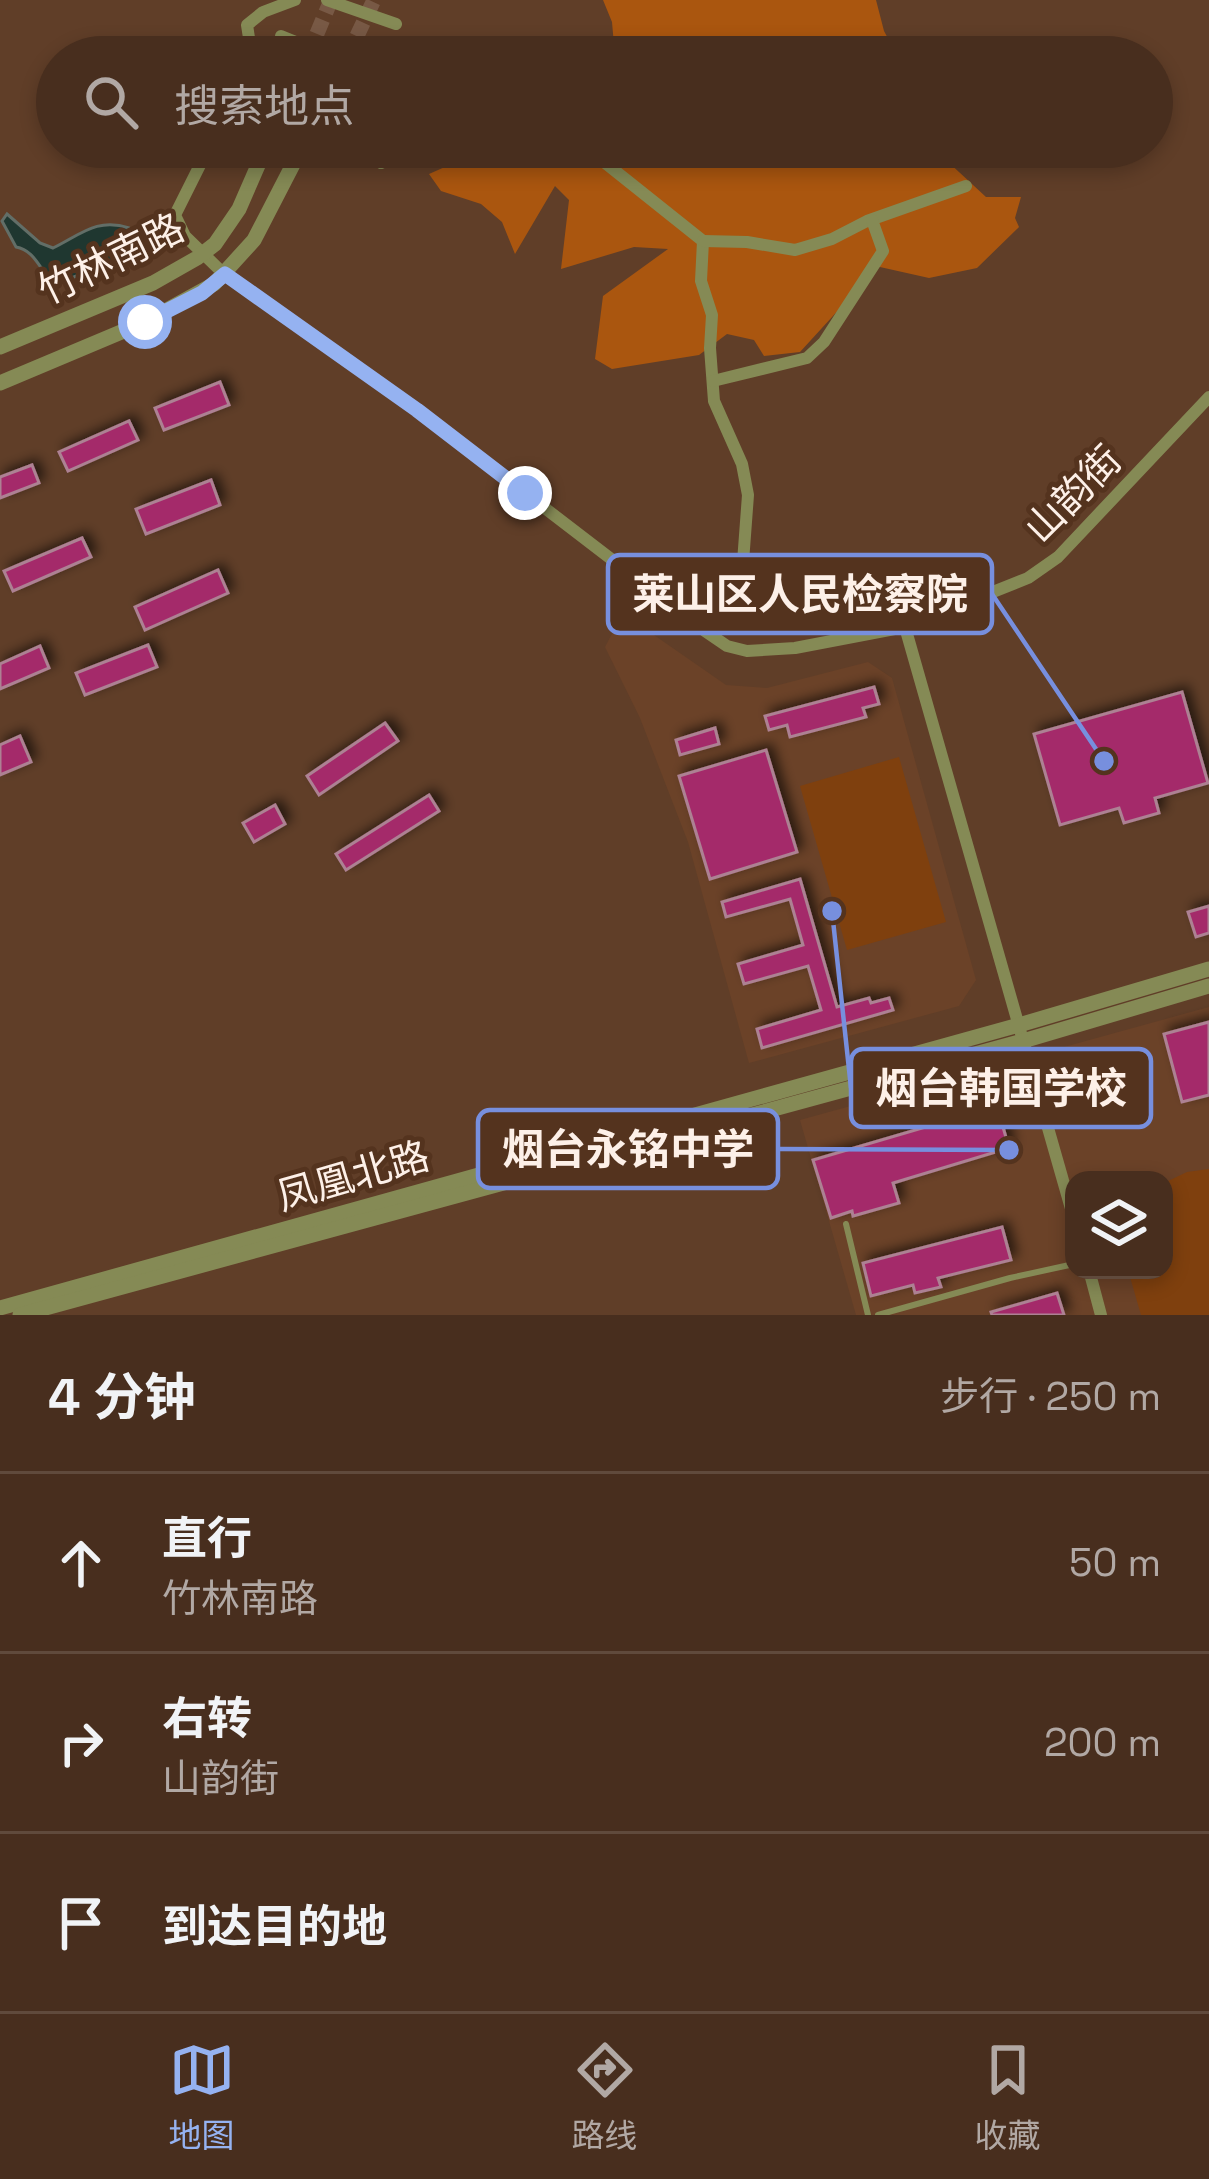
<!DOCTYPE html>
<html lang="zh">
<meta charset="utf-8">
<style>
:root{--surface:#482e1e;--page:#523a2b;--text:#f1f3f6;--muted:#b1a8a4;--line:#604a3c;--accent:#95b2f1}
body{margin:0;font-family:"Space Grotesk","Noto Sans SC",sans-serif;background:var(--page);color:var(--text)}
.controls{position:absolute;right:36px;bottom:36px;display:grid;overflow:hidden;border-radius:24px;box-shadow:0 6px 18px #0003}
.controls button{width:108px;height:108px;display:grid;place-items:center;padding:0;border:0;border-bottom:3px solid var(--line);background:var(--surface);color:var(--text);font:60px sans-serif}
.stop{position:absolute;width:36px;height:36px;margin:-27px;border:9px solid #95b2f1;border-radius:50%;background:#fff}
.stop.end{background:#95b2f1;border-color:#fff;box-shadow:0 3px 12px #0008}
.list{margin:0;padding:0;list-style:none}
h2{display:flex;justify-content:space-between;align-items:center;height:156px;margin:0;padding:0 48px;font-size:51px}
h2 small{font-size:39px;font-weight:400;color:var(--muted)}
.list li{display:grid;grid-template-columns:78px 1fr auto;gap:36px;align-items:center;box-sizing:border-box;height:180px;padding:0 48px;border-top:3px solid var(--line)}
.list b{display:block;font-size:45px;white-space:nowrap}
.list p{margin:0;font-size:39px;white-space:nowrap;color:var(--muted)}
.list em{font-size:39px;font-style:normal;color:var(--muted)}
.icon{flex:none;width:66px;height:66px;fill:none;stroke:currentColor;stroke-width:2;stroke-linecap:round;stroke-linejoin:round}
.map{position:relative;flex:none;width:1209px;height:1315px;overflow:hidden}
.search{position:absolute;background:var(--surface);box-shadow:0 6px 18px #0003;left:36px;right:36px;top:36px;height:132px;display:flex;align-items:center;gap:30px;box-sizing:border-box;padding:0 42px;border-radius:66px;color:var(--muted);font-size:45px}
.sheet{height:696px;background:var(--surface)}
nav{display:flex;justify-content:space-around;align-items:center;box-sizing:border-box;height:168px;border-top:3px solid var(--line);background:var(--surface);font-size:33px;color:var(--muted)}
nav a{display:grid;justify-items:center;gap:6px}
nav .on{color:var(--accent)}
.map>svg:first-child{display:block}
.built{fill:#6b4228;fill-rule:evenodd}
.green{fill:#7f400e}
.forest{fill:#aa560f}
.water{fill:#1f3730;stroke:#626e67;stroke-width:3}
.building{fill:#a42c6b;stroke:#ad8193;stroke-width:3;filter:url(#shadow)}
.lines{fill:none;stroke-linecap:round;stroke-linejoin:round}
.tertiary-tunnel{stroke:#785945;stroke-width:15;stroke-dasharray:15 8;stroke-linecap:butt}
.service{stroke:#858a55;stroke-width:6}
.minor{stroke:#858a55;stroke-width:12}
.tertiary{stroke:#858a55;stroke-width:15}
.route{stroke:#95b2f1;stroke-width:15}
.labels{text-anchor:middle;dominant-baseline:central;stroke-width:10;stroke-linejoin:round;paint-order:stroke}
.street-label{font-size:39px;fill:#fdf0e8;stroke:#54331e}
.leader{fill:none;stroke:#778fde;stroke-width:4.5}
.callout-dot{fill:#778fde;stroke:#54331e;stroke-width:4.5}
.callout{fill:#54331e;stroke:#778fde;stroke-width:4.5}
.callout-label{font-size:42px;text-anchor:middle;font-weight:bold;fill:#fdf0e8}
</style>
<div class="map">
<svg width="1209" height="1315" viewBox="0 0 1209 1315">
<defs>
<filter id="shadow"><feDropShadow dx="5.5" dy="-5.5" stdDeviation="6" flood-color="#0009"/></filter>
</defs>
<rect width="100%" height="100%" fill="#603e28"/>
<g class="built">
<polygon points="641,626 726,685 767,688 868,662 892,678 976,980 959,1006 749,1063 688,842 640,718 605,647 614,630"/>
<path d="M1209 1007V1315H856L800 1120ZM1074 1180H1164V1270H1074Z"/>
</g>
<g class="green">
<polygon points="899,757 946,922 847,950 800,786"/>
<polygon points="1209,1169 1209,1315 1141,1315 1128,1270 1164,1270 1164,1183 1187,1172"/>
</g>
<g class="forest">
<polygon points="603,0 876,0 884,31 898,57 615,57 612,22"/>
<polygon points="490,147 932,147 986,197 1021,197 1015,218 1019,227 977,268 929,278 871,265 843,305 800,352 764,356 754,340 727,334 699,355 612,369 595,359 603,296 668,249 634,247 561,269 569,200 555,186 515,254 502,222 481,204 441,191 429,174"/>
</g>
<path class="water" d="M7 214 40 243 53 248C80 235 97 217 129 228L133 238 130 255 56 284C39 272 37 251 16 247L2 221Z"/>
<g class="building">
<polygon points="220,382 229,405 164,430 155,408"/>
<polygon points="129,421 138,440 68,471 59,452"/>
<polygon points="32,465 39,483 0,498 0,477"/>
<polygon points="211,480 220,505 146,534 136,509"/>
<polygon points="82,538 91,557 13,591 4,571"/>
<polygon points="218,570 228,593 145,630 135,607"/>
<polygon points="148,645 157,667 85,695 76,673"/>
<polygon points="40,646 49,668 0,689 0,664"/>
<polygon points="874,687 879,704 863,708 866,717 790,737 787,725 769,730 765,716"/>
<polygon points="1182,692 1208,783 1155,798 1159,813 1124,823 1119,808 1060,825 1034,734"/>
<polygon points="385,723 398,741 319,795 307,776"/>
<polygon points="715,728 719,744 680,755 676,740"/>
<polygon points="20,736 31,762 0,775 0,745"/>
<polygon points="766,750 797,852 710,879 679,776"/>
<polygon points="429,795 439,811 346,870 336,854"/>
<polygon points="275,805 285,824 254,842 243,823"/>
<polygon points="800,879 837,1007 869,998 871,1003 889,998 893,1010 762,1048 757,1029 821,1010 808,966 744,984 738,964 803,945 790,899 726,917 722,902"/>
<polygon points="1209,906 1209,933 1196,937 1188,912"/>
<polygon points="1209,1022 1209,1095 1182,1102 1164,1034"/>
<polygon points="997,1106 1009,1148 893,1183 899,1203 853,1216 852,1211 831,1218 813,1160"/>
<polygon points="1002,1227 1011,1260 938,1278 941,1287 915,1293 913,1285 871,1296 863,1263"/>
<polygon points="1057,1293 1064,1315 992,1315 991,1312"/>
</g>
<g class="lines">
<g class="tertiary-tunnel">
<polyline points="308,55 331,0"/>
<polyline points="347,57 374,0"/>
</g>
<g class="service">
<polyline points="846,1224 868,1315"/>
<polyline points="878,1315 1010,1278 1074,1264"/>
</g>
<g class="minor">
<polyline points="327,0 396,24"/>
<polyline points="281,36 333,57"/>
<polyline points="252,57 247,25 263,12 295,0"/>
<polyline points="209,147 175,215 185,236 225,275 417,410 705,631 727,646 747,651 795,648 905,627 1028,578 1058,557 1209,397"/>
<polyline points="354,147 381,163 414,147"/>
<polyline points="591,147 594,154 703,241 701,281 712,315 710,348 714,401 742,464 748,495 743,562 729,592"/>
<polyline points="703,241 747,242 795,250 832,239 867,221 966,186"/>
<polyline points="713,381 807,358 824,342 883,251 872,220"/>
<polyline points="905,627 1074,1219"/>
<polyline points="1089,1270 1101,1315"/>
</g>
<g class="tertiary">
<polyline points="307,57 308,55"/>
<polyline points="0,347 153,283 197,258 215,244 239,209 266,147"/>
<polyline points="0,383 145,322 214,284 254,240 302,147"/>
<polyline points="0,1308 1019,1025 1209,969"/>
<polyline points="20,1315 1023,1041 1209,986"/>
</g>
</g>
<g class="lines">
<polyline class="route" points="145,322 202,293 225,274 417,410 525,493"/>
</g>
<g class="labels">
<g class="street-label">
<text transform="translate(111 259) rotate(-26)">竹林南路</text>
<text transform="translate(1073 494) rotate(-45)">山韵街</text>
<text transform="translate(353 1176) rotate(-16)">凤凰北路</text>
</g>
</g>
<path class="leader" d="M1104 761L992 594M832 911L851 1088M1009 1150L778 1149"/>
<g class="callout-dot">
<circle cx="1104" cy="761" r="12"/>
<circle cx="832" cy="911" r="12"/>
<circle cx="1009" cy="1150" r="12"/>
</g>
<g class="callout">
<rect x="608" y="555" width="384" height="78" rx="12"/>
<rect x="851" y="1049" width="300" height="78" rx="12"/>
<rect x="478" y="1110" width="300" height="78" rx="12"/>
</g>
<g class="callout-label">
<text x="800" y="609">莱山区人民检察院</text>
<text x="1001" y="1103">烟台韩国学校</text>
<text x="628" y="1164">烟台永铭中学</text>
</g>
</svg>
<div class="controls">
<button><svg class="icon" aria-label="layers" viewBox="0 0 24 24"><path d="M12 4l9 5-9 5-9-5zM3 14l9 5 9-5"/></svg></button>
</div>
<div class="stop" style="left:145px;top:322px"></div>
<div class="stop end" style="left:525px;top:493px"></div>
<div class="search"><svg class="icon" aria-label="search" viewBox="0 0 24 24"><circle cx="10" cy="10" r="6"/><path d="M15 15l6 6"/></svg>搜索地点</div>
</div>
<section class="sheet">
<h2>4 分钟<small>步行 · 250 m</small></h2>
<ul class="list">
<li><svg class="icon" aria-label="ahead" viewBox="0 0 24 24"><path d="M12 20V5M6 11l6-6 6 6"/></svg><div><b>直行</b><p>竹林南路</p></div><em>50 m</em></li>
<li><svg class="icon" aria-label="right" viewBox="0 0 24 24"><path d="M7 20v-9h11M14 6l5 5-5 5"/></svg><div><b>右转</b><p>山韵街</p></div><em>200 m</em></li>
<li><svg class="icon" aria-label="arrive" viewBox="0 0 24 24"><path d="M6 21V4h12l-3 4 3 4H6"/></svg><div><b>到达目的地</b></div></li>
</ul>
</section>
<nav>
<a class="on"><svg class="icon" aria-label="map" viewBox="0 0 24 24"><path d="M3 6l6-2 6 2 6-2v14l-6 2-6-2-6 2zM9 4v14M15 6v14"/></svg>地图</a>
<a><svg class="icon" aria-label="directions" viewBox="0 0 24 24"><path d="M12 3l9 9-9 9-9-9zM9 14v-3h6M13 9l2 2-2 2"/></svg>路线</a>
<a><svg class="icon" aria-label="saved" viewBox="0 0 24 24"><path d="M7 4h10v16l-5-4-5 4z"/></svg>收藏</a>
</nav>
